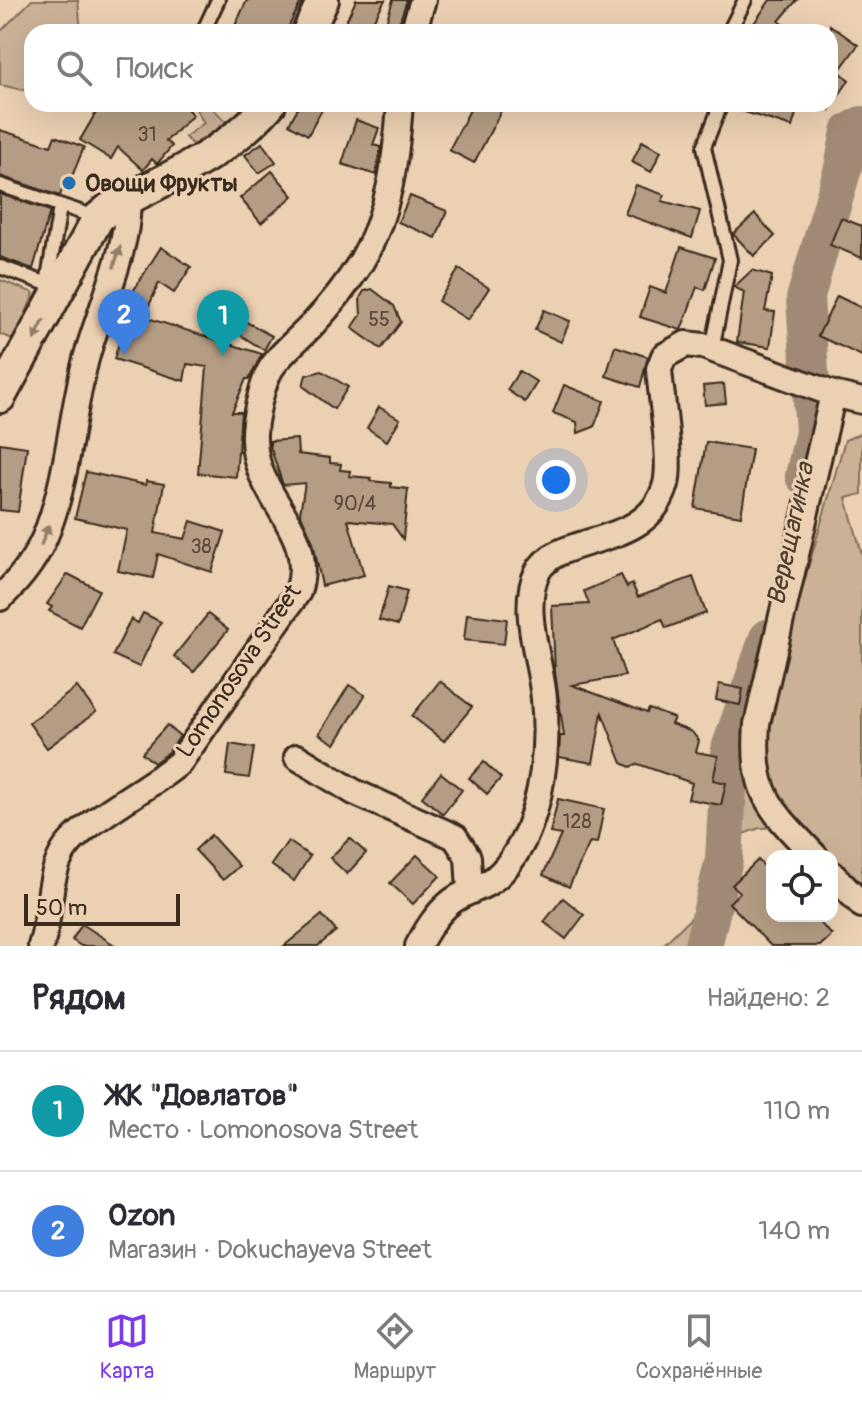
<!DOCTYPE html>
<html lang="ru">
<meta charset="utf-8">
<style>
:root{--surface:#fff;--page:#f2f2f3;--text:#2b2b33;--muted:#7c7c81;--line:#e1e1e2;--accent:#7c3aed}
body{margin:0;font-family:Pangolin,sans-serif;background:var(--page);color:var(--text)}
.controls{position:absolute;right:24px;bottom:24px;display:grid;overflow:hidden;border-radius:16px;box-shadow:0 8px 32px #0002}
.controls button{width:72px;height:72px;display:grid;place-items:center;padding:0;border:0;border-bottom:2px solid var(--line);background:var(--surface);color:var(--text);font:40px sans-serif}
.scale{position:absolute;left:24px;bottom:20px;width:156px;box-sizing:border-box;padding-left:8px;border:4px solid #3b2a1e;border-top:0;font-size:22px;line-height:28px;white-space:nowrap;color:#3b2a1e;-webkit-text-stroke:6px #ebd0b2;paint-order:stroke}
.you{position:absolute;left:556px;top:480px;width:28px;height:28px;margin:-20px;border:6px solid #fff;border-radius:50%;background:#1a73e8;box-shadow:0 0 0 12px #1a73e833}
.badge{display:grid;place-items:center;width:52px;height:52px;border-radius:50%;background:var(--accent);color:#fff;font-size:26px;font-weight:700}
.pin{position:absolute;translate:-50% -66px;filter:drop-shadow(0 2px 4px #0008)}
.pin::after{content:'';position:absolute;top:42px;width:28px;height:24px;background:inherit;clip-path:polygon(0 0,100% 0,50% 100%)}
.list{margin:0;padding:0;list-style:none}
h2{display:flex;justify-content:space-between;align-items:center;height:104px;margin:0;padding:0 32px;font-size:34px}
h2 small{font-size:26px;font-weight:400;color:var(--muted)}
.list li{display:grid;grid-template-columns:52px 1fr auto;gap:24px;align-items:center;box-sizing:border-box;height:120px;padding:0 32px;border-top:2px solid var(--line)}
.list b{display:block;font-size:30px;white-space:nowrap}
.list p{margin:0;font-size:26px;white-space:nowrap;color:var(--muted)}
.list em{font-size:26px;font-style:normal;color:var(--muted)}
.icon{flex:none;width:44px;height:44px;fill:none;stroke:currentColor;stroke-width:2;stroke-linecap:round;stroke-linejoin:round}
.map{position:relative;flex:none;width:862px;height:946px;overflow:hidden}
.search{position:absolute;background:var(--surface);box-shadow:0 8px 32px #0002;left:24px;right:24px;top:24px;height:88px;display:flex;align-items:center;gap:20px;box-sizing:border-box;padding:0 28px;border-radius:24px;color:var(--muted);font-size:30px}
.sheet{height:344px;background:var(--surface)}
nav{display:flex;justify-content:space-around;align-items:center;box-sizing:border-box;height:112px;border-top:2px solid var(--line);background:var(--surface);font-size:22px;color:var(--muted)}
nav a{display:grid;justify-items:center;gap:4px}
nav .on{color:var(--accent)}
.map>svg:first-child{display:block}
.green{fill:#cbb297;stroke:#836e5a;stroke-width:2}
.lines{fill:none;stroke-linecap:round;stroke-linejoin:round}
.river{stroke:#a18a74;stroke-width:38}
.building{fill:#b49d84;stroke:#3b2a1e;stroke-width:2}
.service-casing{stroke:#3b2a1e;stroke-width:18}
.minor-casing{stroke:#3b2a1e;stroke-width:30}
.tertiary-casing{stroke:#3b2a1e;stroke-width:36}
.service{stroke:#ebd0b2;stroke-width:12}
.minor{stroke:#ebd0b2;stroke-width:24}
.tertiary{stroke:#ebd0b2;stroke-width:30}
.oneway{fill:#937d68}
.poi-dot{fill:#1f6fb2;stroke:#ebd0b2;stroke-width:3}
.labels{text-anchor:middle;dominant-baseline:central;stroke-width:6;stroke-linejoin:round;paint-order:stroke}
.number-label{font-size:20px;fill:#594738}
.poi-label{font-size:24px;font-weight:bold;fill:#3b2a1e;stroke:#ebd0b2;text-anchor:start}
.street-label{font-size:24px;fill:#3b2a1e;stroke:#ebd0b2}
.water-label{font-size:26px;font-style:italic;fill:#4f3d2f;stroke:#ebd0b2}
</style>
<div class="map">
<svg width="862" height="946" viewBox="0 0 862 946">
<rect width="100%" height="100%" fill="#ebd0b2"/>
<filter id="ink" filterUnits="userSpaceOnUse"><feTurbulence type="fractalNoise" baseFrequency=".0125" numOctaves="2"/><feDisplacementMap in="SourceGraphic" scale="16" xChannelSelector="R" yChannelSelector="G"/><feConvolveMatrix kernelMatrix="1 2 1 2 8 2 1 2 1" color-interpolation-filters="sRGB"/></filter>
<g filter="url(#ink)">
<g class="green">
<polygon points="32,0 78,0 81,32 32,32 32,92 0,85 0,32"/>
<polygon points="193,104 209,104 236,133 201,153 185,137 204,123"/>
<polygon points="0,280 34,293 15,340 0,334"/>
<polygon points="862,433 862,494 846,498 862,554 862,883 836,863 805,826 760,828 734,837 709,946 662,946 700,909 734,797 765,718 845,440"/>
</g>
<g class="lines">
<g class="river">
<polyline points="804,476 814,432 805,299 843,168 850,132 862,125"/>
<polyline points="703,946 724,860 730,749 768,638"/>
</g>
</g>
<g class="building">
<polygon points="247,0 302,0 286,32 232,32"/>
<polygon points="356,0 385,0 367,32 341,32"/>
<polygon points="393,0 407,0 396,32 383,32"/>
<polygon points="770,0 797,0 779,21 795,32 748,32"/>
<polygon points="830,25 858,45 839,71 849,80 830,109"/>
<polygon points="101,104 182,104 193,115 166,141 172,146 157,164 152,159 143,170 118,147 111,159 80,140"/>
<polygon points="300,104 325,104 308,135 289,124"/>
<polygon points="473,104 488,104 501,111 474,163 449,150"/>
<polygon points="732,104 799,104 792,127 732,108"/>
<polygon points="356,120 379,128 373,145 381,147 376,175 342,164"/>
<polygon points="0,130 51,146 55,136 84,147 66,191 62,190 60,196 0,176"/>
<polygon points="642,141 661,151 651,172 632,162"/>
<polygon points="262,143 276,162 259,173 245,155"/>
<polygon points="272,171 293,196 261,223 240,198"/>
<polygon points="636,185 665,195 662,201 700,211 692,238 625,214"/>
<polygon points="0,194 50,211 33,269 0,257"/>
<polygon points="410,196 447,211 436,238 398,222"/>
<polygon points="755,214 775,236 754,256 733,234"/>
<polygon points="841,218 862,226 862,258 830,245"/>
<polygon points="161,247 191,267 174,293 159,283 144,317 262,354 249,379 246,379 232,412 241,412 236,477 198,473 207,367 187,364 184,381 114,359 131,306 125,304"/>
<polygon points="681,247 715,258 705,290 697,287 681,330 640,317 650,287 666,293"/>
<polygon points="459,269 489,288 468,320 438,301"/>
<polygon points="752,270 772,276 765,311 775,312 770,347 737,342 744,292 734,287"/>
<polygon points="372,289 394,306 401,322 381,349 352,328 361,315 360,298 364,291"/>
<polygon points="837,296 862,308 862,356 818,336"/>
<polygon points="544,310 570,321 561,342 535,330"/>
<polygon points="226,311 272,336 264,350 220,322"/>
<polygon points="615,346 648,357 640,387 606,376"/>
<polygon points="322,371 348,387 334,409 303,386 306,375"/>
<polygon points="519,371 537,382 525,402 507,390"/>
<polygon points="724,384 726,403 705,405 703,386"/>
<polygon points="564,385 604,401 594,427 578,433 577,422 553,413"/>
<polygon points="379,407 400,419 387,441 367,428"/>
<polygon points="297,439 298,454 330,458 330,463 341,464 340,470 350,471 349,476 371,478 370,481 391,483 391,487 408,489 403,539 392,524 348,520 364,575 322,586 313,542 300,513 305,483 283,485 270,446 270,441"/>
<polygon points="706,442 752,449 741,516 695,508"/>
<polygon points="0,443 27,447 18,512 0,510"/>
<polygon points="86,472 146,485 146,481 164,484 155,533 185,539 191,521 225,532 212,572 158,554 153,578 118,571 127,530 75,518"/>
<polygon points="68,574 99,590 80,627 49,611 52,607 47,604"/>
<polygon points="621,575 627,587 632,584 638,597 693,577 706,613 666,628 662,619 613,640 625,676 572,685 647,713 649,709 674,718 671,724 692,732 699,741 696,752 718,756 713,780 726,783 721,805 688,799 692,783 638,764 630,767 622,763 602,713 593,763 559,757 560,736 564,736 555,672 552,606 589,604 584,591"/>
<polygon points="389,586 407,591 398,625 379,620"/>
<polygon points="143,613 161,622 139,667 113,655 131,619 138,623"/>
<polygon points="208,614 228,630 194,672 174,656"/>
<polygon points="467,614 507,619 504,644 464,640"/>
<polygon points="440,681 472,707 444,741 412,716"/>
<polygon points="719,684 743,689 740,705 716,700"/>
<polygon points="349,685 365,695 335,744 319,734"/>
<polygon points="77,687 96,712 47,748 29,723"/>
<polygon points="167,725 180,736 169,752 154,763 142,753"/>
<polygon points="230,744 254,748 249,778 226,775"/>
<polygon points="484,762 501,778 487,794 469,778"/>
<polygon points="441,773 462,790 443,814 422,797"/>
<polygon points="558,799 604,809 597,843 590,842 569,887 543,875 561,835 550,833"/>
<polygon points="211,835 239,866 223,880 195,850"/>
<polygon points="350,838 366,853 347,874 330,858"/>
<polygon points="288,841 310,856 294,881 271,865"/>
<polygon points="417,855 440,876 413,904 390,883"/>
<polygon points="758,860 772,874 772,916 813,916 832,935 820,946 771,946 729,903 740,892 732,885"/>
<polygon points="563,898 584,915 566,939 544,922"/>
<polygon points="322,915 336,931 318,946 284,946"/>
<polygon points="82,924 116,946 81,946 72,940"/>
</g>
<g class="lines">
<g class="service-casing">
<g id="service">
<polyline points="203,32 218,0"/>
<polyline points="729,32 745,0"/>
<polyline points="0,185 98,218"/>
<polyline points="0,267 53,286"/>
<polyline points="47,284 60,207"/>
<polyline points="712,349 730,260 704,147 721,104"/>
</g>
</g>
<g class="minor-casing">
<g id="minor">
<polyline points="413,32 423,0"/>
<path d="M0 598C22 578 38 557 48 529 68 476 71 417 85 363 96 317 132 243 127 199"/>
<polyline points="297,757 354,792 455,837 468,857 470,891"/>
<path d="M815 856C769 808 752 794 757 724L833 394"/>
<polyline points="832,874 862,905"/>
<path d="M41 946C51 917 47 882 62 854 77 824 151 788 180 762L298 592C320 524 244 497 255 422 258 405 262 385 270 370 280 353 299 339 312 325 329 307 348 283 361 262 390 213 396 159 400 104"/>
<path d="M418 946C427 930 436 914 451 902 462 893 476 890 488 883 507 872 523 844 530 824 544 785 548 740 544 699 541 661 520 609 537 573 557 531 648 552 666 484 672 459 661 397 659 369L664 356 686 344 703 346 833 394 862 401"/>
</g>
</g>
<g class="tertiary-casing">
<g id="tertiary">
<polyline points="308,32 323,0"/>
<path d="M0 397 98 218 109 209C166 178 226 155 270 104"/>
</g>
</g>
<use href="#service" class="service"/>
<use href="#minor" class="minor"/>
<use href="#tertiary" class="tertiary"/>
</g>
<defs><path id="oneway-solid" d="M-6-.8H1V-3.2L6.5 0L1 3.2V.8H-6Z" transform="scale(2)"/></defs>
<g class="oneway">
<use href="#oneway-solid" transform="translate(117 257) rotate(-73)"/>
<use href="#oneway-solid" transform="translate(39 330) rotate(117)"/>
<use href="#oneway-solid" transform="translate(45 535) rotate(-68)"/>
</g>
</g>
<circle class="poi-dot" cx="69" cy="183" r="8"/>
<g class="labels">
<g class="number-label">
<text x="147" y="134">31</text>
<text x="379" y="319">55</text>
<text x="355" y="503">90/4</text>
<text x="201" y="546">38</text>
<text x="577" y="821">128</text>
</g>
<g class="poi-label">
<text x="85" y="183">Овощи Фрукты</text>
</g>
<g class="street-label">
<text transform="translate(239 671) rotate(-56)">Lomonosova Street</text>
</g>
<g class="water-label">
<text transform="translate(791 534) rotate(-78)">Верещагинка</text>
</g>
</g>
</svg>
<div class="controls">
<button><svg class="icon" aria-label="locate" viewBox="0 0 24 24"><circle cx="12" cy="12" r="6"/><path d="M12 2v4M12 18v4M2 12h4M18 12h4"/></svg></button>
</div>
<div class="scale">50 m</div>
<div class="you"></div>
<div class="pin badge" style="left:223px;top:356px;background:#0f9aa8">1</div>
<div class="pin badge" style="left:124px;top:355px;background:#3f7fe0">2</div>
<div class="search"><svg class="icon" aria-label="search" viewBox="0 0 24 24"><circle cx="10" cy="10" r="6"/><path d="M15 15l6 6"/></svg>Поиск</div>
</div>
<section class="sheet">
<h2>Рядом<small>Найдено: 2</small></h2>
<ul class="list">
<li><span class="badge" style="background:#0f9aa8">1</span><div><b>ЖК &quot;Довлатов&quot;</b><p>Место · Lomonosova Street</p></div><em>110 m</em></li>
<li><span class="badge" style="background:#3f7fe0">2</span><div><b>Ozon</b><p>Магазин · Dokuchayeva Street</p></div><em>140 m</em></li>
</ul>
</section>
<nav>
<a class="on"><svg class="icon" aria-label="map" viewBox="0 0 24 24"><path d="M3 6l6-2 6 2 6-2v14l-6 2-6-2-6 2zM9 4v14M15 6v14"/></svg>Карта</a>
<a><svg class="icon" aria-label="directions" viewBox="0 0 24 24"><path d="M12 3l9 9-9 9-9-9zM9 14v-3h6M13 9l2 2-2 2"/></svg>Маршрут</a>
<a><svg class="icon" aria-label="saved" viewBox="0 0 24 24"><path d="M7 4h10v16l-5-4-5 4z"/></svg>Сохранённые</a>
</nav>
